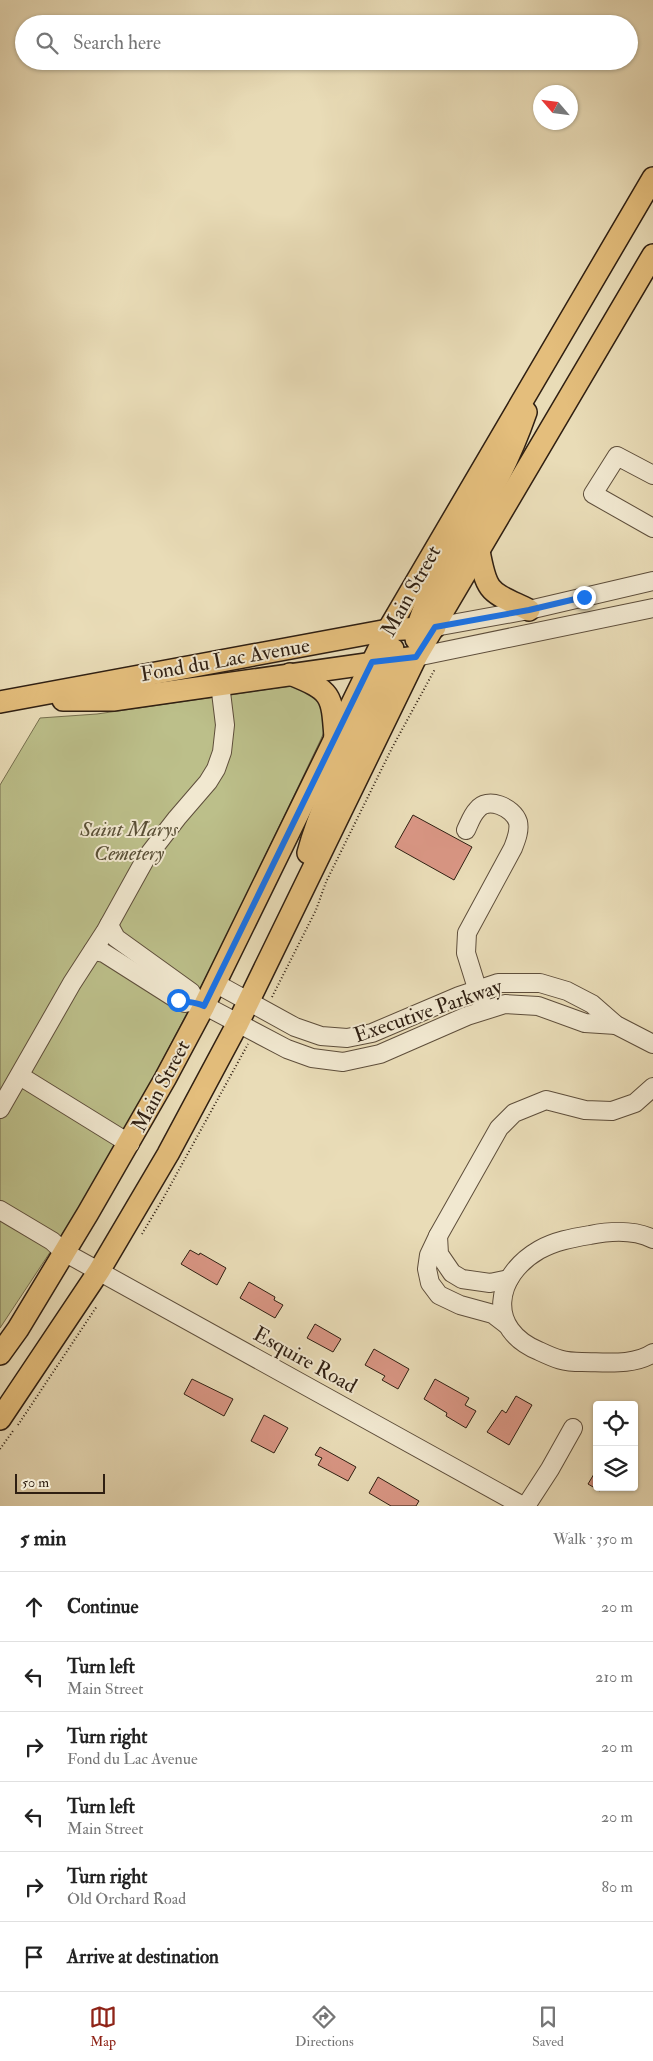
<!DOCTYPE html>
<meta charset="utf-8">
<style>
:root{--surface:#fff;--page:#f2f2f2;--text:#222;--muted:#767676;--line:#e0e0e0;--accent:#8f2418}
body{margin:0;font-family:"IM FELL Double Pica",serif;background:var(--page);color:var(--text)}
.controls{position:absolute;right:15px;bottom:15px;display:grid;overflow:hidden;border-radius:5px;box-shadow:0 1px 4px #0004}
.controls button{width:45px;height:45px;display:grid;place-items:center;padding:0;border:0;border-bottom:1px solid var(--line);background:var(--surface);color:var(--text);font:25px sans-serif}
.compass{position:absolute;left:533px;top:85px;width:45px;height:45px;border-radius:50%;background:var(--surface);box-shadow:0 1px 4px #0004;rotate:298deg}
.scale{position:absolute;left:15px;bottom:12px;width:90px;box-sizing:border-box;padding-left:5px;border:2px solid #2f1f12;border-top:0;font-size:14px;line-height:18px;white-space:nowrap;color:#2f1f12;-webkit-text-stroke:4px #f1e8d0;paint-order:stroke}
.stop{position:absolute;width:15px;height:15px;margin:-11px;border:4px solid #1a73e8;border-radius:50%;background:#fff}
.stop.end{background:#1a73e8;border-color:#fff;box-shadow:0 1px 5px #0008}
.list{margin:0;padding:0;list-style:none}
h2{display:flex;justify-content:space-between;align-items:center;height:65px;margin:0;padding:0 20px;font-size:21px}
h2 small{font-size:16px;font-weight:400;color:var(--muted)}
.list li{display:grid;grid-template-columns:32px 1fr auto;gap:15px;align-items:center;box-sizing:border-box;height:70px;padding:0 20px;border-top:1px solid var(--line)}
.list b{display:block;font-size:19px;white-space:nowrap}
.list p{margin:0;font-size:16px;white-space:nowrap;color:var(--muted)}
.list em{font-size:16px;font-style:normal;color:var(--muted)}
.icon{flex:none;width:28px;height:28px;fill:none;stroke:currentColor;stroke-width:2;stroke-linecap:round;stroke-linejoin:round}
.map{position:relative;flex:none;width:653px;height:1506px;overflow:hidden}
.search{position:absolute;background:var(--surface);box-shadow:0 1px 4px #0004;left:15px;right:15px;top:15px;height:55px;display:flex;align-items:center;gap:12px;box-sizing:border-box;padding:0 18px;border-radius:28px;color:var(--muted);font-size:19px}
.sheet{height:485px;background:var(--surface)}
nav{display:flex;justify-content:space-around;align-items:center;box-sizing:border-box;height:70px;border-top:1px solid var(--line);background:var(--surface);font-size:14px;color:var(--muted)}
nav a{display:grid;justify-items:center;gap:2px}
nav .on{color:var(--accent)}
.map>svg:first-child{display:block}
.green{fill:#bcbf8a;stroke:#766f4e}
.building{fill:#d99684;stroke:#2f1f12}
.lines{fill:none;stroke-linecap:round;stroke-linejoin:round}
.minor-casing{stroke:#5e4e3b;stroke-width:20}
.major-casing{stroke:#2f1f12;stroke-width:24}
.path{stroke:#2f1f12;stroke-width:2;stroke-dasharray:1 2.5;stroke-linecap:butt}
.minor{stroke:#f1e8d0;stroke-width:18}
.major{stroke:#e4be7c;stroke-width:21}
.route{stroke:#1a73e8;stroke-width:6}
.labels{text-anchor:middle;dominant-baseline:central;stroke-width:4;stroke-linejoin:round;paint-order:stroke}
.street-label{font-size:21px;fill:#2f1f12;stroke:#f1e8d0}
.park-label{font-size:21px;font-style:italic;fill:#594f36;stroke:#f1e8d0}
</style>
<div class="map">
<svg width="653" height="1506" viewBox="0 0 653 1506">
<rect width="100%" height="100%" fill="#e9dcb7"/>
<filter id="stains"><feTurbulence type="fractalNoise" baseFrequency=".004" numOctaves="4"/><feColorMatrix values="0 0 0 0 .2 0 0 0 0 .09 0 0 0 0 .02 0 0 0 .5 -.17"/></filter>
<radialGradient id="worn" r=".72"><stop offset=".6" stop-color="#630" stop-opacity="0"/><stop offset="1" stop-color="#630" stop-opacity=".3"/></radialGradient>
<polygon class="green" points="291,686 303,687 323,703 326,727 321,739 222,946 152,1080 72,1219 0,1328 0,785 40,718 97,714"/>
<g class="building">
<polygon points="413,815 472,847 454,880 395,847"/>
<polygon points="190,1250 199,1255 200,1253 226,1268 217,1285 181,1264"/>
<polygon points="249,1282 275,1297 274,1300 283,1305 275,1318 240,1298"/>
<polygon points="315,1324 341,1339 333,1352 307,1338"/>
<polygon points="374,1349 409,1369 398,1389 382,1380 385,1376 365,1365"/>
<polygon points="192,1379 233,1399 224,1416 184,1394"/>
<polygon points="435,1379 469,1398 465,1405 476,1411 466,1428 446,1416 447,1413 424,1399"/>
<polygon points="516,1396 532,1405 509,1445 487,1432 502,1410 506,1413"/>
<polygon points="264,1415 288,1428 274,1453 251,1441"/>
<polygon points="320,1447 356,1467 348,1481 318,1465 322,1458 315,1455"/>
<polygon points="597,1469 597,1487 602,1487 600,1491 588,1484"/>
<polygon points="378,1477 419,1501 416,1506 391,1506 369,1493"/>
</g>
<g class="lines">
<g class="minor-casing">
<g id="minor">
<polyline points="653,475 617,456 593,494 653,528"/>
<polyline points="435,627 529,610 653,581"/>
<polyline points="416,657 653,608"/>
<path d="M466 830C469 824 472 815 477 810 487 796 513 807 518 822 520 831 516 840 513 848L467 933 466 953 481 1001"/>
<polyline points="109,925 116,938 191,992 196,1001"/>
<polyline points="93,951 104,953 178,1000 185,1003 196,1001 287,1049 312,1058 343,1062 380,1054 467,1016 505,1004 538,1006 585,1023 616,1025"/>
<polyline points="215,983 295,1027 321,1036 347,1038 372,1033 459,996 498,983 540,983 567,991 592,1004 616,1025 653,1044"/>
<polyline points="20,1076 130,1144"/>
<polyline points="0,1109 72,983 105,932 146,858 177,818 208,782 216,769 222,752 225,725 220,684"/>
<polyline points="0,1210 52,1241 64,1252 523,1506"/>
<polyline points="438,1236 439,1254 452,1273 462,1279 490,1283 509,1279"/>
<path d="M653 1239C635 1230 610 1231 590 1235 572 1238 555 1241 539 1250 494 1276 486 1329 539 1351 556 1359 563 1362 582 1362 605 1362 634 1366 653 1353"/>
<polyline points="506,1324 493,1314 460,1305 439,1295 430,1283 427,1269 429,1255 438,1236 499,1128 514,1113 546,1100 585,1110 612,1111 635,1103 653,1087"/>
<polyline points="526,1506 550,1469 573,1428"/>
</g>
</g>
<g class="major-casing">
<g id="major">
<path d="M479 551C487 595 490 591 529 610"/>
<path d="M416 639C416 606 466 538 483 506 500 476 515 444 526 412"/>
<path d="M290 674C332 691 332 694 335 738"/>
<polyline points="63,700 113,700 416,657"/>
<polyline points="0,702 388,630 435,627"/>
<path d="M308 853C319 811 340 769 360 730 372 706 392 677 393 649"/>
<polyline points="0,1354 18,1329 88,1213 165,1079 204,1006 388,630 653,178"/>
<polyline points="0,1419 99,1271 168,1154 238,1023 416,657 653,255"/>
</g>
</g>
<g class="path">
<polyline points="272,997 316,910 326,882 392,748 435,669"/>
<polyline points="142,1234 164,1197 248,1044"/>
<polyline points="18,1425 97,1306"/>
<polyline points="0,1449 13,1431"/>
</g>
<use href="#minor" class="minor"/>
<use href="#major" class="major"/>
</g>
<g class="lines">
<path class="route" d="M178 1000C187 1003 194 1001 204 1006L372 662 416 657 435 627 529 610 584 597"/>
</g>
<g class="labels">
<g class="street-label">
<text transform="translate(411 591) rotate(-61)">Main Street</text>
<text transform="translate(225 660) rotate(-10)">Fond du Lac Avenue</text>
<text transform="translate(428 1011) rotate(-19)">Executive Parkway</text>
<text transform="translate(161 1086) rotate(-62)">Main Street</text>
<text transform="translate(305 1360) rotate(29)">Esquire Road</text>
</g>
<g class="park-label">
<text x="129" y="829">Saint Marys<tspan x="129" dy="24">Cemetery</tspan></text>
</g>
</g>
<rect width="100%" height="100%" filter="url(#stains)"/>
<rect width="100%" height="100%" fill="url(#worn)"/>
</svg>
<div class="controls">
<button><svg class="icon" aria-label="locate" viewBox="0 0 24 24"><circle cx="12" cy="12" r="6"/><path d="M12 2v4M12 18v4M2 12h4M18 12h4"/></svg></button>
<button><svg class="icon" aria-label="layers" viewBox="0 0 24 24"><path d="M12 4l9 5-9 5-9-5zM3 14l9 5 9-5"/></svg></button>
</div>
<svg class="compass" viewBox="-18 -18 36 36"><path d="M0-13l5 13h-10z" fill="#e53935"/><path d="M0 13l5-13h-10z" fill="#767676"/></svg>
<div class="scale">50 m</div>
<div class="stop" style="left:178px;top:1000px"></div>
<div class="stop end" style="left:584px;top:597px"></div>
<div class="search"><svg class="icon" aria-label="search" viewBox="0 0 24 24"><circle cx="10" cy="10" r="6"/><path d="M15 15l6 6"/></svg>Search here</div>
</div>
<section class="sheet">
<h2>5 min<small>Walk · 350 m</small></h2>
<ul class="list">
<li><svg class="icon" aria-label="ahead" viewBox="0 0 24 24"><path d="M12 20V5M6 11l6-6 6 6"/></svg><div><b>Continue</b></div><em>20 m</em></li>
<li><svg class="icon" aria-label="left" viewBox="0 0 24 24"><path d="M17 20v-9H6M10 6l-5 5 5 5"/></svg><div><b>Turn left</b><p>Main Street</p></div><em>210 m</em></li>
<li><svg class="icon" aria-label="right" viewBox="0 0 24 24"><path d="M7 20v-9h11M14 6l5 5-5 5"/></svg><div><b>Turn right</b><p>Fond du Lac Avenue</p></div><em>20 m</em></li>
<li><svg class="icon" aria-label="left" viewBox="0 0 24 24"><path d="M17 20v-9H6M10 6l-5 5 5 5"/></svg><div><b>Turn left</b><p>Main Street</p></div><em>20 m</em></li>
<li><svg class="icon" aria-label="right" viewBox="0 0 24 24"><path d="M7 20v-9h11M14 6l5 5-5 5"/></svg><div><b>Turn right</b><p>Old Orchard Road</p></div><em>80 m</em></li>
<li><svg class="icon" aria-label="arrive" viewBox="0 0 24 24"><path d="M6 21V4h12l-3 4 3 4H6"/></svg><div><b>Arrive at destination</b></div></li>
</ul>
</section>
<nav>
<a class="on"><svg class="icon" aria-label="map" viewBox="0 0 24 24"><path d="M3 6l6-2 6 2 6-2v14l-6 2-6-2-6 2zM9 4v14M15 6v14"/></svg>Map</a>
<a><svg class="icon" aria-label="directions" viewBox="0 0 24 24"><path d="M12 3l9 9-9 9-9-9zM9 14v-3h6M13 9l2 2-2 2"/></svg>Directions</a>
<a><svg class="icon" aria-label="saved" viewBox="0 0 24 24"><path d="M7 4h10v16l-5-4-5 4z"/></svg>Saved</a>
</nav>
